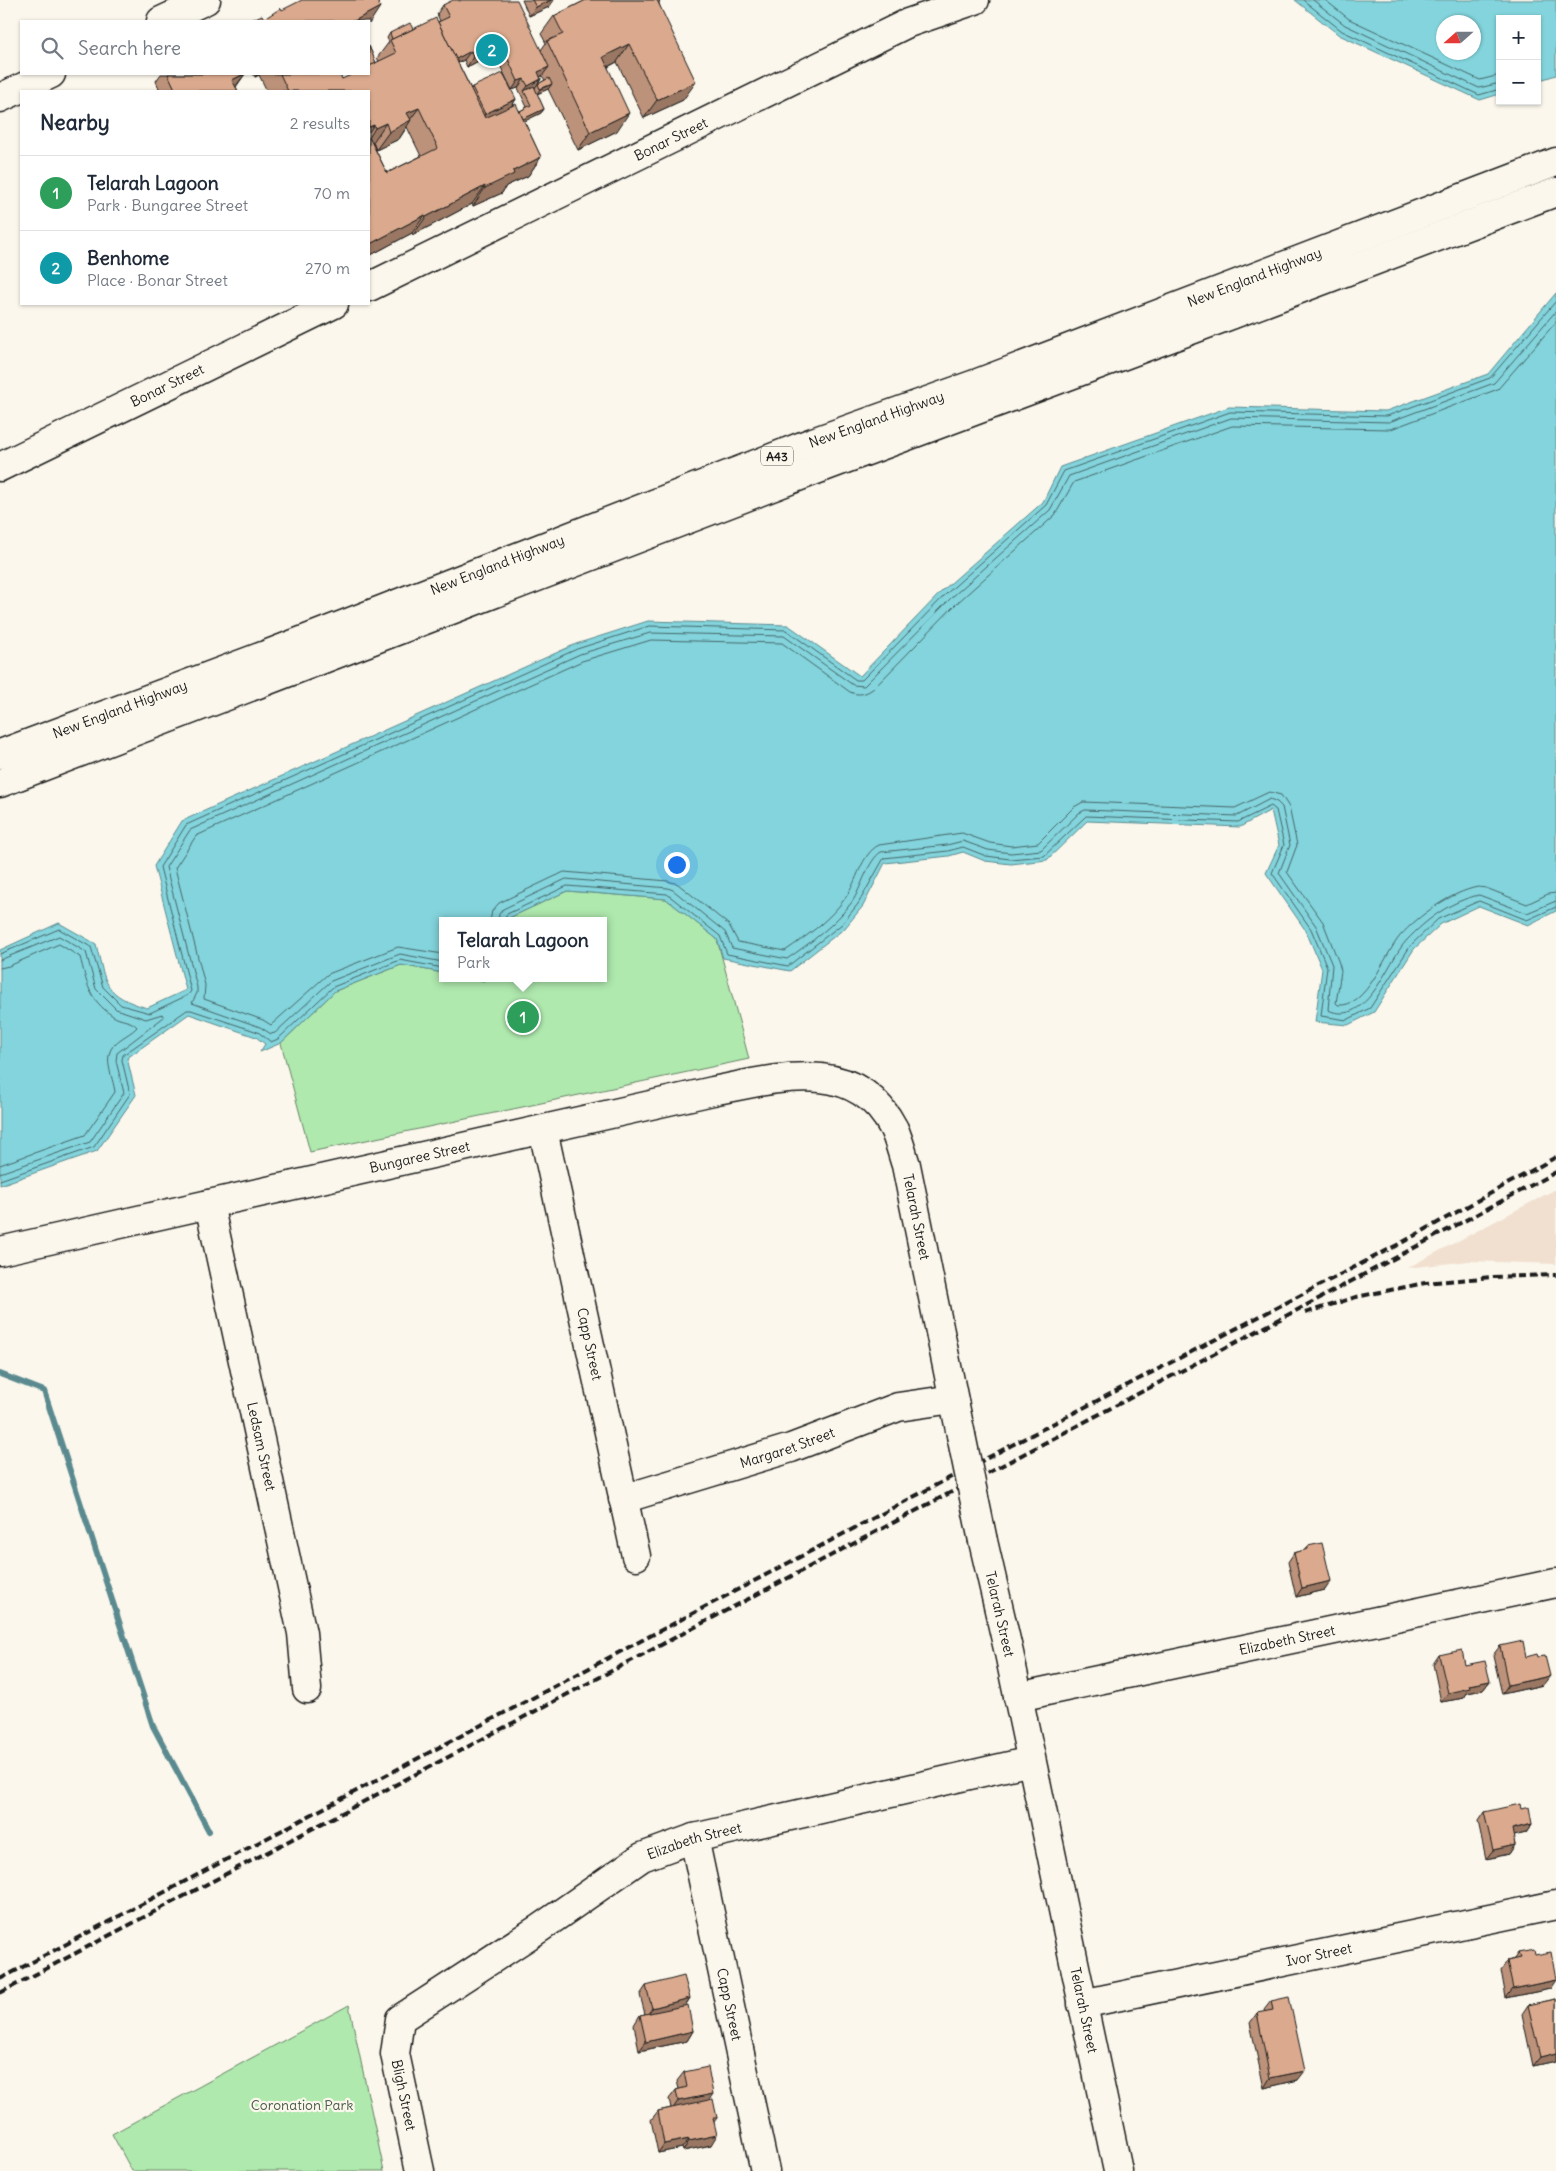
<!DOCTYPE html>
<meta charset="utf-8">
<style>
:root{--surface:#fff;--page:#f6f6f7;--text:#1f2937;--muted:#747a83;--line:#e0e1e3;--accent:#1a73e8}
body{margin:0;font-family:Delius,sans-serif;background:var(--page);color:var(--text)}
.controls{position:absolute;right:15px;top:15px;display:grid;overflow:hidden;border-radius:0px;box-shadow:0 1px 4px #0004}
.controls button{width:45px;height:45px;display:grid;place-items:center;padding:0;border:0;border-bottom:1px solid var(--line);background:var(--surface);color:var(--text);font:25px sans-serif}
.compass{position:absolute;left:1436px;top:15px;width:45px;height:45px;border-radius:50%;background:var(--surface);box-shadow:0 1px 4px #0004;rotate:249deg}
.you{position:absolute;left:676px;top:864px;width:18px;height:18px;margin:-12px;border:4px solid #fff;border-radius:50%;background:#1a73e8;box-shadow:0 0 0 8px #1a73e833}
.badge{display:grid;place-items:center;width:32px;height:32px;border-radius:50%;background:var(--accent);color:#fff;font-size:16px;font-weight:700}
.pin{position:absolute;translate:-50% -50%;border:2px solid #fff;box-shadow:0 1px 5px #0006}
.popup{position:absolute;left:439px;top:917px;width:168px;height:65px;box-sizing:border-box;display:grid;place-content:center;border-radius:0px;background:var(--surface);filter:drop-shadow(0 1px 4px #0005);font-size:16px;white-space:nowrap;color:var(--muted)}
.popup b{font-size:19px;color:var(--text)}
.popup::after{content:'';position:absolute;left:50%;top:100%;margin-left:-10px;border:10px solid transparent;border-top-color:var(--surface)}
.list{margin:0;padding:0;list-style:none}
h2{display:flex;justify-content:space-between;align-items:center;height:65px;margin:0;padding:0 20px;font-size:21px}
h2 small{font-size:16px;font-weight:400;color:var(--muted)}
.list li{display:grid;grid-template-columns:32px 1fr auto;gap:15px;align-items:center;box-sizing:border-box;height:75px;padding:0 20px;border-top:1px solid var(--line)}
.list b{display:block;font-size:19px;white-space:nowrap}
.list p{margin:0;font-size:16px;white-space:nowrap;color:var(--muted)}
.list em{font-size:16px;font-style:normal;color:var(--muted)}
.icon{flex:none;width:28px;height:28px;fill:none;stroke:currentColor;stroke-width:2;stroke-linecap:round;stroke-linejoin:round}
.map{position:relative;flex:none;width:1556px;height:2171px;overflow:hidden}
.search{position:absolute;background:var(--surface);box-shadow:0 1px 4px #0004;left:20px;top:20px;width:350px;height:55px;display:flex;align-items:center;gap:12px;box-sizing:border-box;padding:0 18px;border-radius:0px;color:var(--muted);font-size:19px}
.panel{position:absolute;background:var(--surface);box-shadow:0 1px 4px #0004;left:20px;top:90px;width:350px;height:215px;border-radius:0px}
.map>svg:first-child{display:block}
.built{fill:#f1e0d0}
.green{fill:#afe9ae;stroke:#668265}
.water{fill:#83d4dc;stroke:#5a8a8f;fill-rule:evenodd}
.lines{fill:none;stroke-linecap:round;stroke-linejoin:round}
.shore{stroke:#456669;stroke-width:1}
.stream{stroke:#5a8a8f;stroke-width:6}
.minor-casing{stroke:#1c1c1c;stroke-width:31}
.highway-casing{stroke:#1c1c1c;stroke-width:31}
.minor{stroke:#fbf7ec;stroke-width:28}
.highway{stroke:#fbf7ec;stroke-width:28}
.rail{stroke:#1c1c1c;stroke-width:4;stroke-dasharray:8 4;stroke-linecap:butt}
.minor-bridge-casing{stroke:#1c1c1c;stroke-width:31;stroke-linecap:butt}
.minor-bridge{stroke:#fbf7ec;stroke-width:28}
.wall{fill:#bc927a;stroke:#1c1c1c;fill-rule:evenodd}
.shaded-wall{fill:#997763;stroke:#1c1c1c}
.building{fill:#dbaa8e;stroke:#1c1c1c}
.labels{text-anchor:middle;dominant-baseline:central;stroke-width:4.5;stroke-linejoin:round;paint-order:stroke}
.shield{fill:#fbf7ec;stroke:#5f5e5a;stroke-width:1}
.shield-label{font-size:12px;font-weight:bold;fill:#1c1c1c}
.street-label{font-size:14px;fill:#1c1c1c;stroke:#fbf7ec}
.park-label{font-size:14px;fill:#485a48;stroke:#fbf7ec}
</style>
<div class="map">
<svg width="1556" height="2171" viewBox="0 0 1556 2171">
<rect width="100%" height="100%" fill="#fbf7ec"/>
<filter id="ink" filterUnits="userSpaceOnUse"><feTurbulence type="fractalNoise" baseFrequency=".02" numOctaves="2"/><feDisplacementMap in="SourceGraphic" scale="10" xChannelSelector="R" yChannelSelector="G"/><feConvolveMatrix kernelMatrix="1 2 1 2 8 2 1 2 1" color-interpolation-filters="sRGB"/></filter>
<g filter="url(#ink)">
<polygon class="built" points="1556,1189 1556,1264 1469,1261 1407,1268"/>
<g class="green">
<polygon points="567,891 666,899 717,939 749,1059 310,1152 281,1043 335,991 401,965 443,973 443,978 469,978 484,981 486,978 603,978 603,921 508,921 509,918"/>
<polygon points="349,2005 384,2171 132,2171 112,2134"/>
</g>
<g class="water">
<path d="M1295 0H1556V75L1537 81V19H1500V94L1480 100 1339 35ZM1444 22H1474V52H1444Z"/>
<path d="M1556 293V911L1528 925 1479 906 1441 924 1414 949 1374 1012 1348 1025 1315 1022 1322 969 1306 931 1266 873 1279 845 1271 810 1240 827 1087 821 1047 860 1011 864 985 861 963 852 949 856 885 863 863 906 845 928 790 971 723 958 717 939 666 899 567 891 509 918 508 921H443V973L401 965 335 991 281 1043 260 1052 265 1044 256 1037 189 1014 127 1058 136 1095 97 1151 0 1185V950L59 923 96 944C106 985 104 995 147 1008L186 990 154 866 182 821 576 644 648 621 788 625 860 676 943 590 1043 502 1060 467 1229 407 1386 411 1488 374Z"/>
</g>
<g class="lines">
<g class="shore">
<polyline points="1303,0 1342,31 1479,95 1500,89"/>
<polyline points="1313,0 1345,25 1479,88 1500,83"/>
<polyline points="1325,0 1349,19 1480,80 1500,75"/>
<path d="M490 921 492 911 499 903 564 872 668 881 678 884 729 925 738 942 785 951C807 936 831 919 846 897 857 882 861 854 879 845L962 833 990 843 1011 846 1038 843 1074 807 1083 802 1235 808 1269 792 1281 795 1289 807 1297 845 1287 872 1323 922 1339 963 1341 971 1336 1003 1338 1005C1367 1008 1384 955 1400 936 1418 916 1451 892 1478 887L1486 888 1527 904 1548 894 1556 893"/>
<path d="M498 921 499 914 503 909 566 879 668 888 673 890 725 932 732 948 787 959C810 943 835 925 852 902 861 889 868 860 881 852L947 845 963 841 988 850 1011 853 1041 850 1079 813 1085 810 1237 816 1270 799 1277 802 1282 807 1290 845 1279 873 1316 926 1332 965 1328 1010C1368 1028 1387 961 1407 940 1427 919 1451 901 1479 895L1527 913 1556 901"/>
<polyline points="504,921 507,914 567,886 667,894 720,936 727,954 788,966 842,924 858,904 884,858 948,851 963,847 986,856 1010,859 1044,856 1086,816 1238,822 1271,806 1276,810 1284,845 1272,873 1311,929 1327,967 1321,1016 1347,1020 1370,1008 1411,945 1438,919 1479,901 1527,920 1556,907"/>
<polyline points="0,954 59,929 91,947 103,987 121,1005 150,1013 188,995 191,991 160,867 186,825 577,649 649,626 786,630 856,680 862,680 946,594 1046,505 1064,471 1230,412 1387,416 1490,378 1556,301"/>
<path d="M443 954 398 947 328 974 271 1025 263 1020 204 999 205 985 175 868 196 836 582 661 651 640 782 643 850 692C859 696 866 694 874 688L956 604 1055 515 1074 482 1232 426 1391 429 1498 389 1556 322"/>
<polyline points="0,960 59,936 86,952 96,989 116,1009 146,1019 162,1014 164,1017 117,1053 116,1061 124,1093 90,1142 0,1173"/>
<polyline points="443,962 400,954 331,981 275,1033 271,1034 260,1027 192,1003 197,993 197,987 166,867 190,830 580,654 650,633 784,636 853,685 864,686 951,598 1050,510 1069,476 1231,418 1389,422 1494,383 1556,311"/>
<path d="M0 968 9 966 59 944 80 957C87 983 88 999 113 1016 120 1021 132 1020 137 1027 132 1033 122 1037 116 1043 101 1056 113 1076 115 1092L85 1135 0 1165"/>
<polyline points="0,1180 94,1147 130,1094 122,1060 123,1055 187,1010 191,1010 258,1032 271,1042 278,1039 333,987 400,960 443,968"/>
</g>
<polyline class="stream" points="0,1374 44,1391 153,1726 209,1831"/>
<g class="minor-casing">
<g id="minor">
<polyline points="161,21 206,0"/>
<polyline points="0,98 51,74"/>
<path id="s1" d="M369 287 908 23 975 0"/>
<path id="s2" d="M0 467 334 304"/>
<path id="s3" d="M543 1130 636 1556"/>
<path id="s4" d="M209 1204 302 1633 307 1689"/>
<path id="s5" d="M0 1251 713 1091C778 1078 856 1055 894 1129 899 1140 902 1153 906 1165L961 1435"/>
<path id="s6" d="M623 1499 791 1448 898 1407 953 1399"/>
<path id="s7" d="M983 1541 1009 1653 1118 2171"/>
<path id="s8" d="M1018 1697 1556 1583"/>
<path id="s9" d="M694 1838 765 2171"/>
<path id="s10" d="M1082 2004 1556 1905"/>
<path id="s11" d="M420 2171 395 2054 400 2019 540 1928 642 1857 694 1838 1031 1761"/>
</g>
</g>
<g class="highway-casing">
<g id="highway">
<path id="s12" d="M0 754 268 654 810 443 975 384 1556 162"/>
<polyline points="0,783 816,470 1218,320 1556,192"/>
</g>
</g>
<use href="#minor" class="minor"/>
<use href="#highway" class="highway"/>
<g class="rail">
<polyline points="1305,1313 1356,1297 1425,1283 1493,1277 1556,1275"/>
<polyline points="0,1979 1010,1446 1403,1242 1556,1157"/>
<polyline points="0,1993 1318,1299 1556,1172"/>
</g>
<g class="minor-bridge-casing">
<polyline id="minor-bridge" points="961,1435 983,1541"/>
</g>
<use href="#minor-bridge" class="minor-bridge"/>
</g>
<g class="wall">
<polygon points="522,0 554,0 549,7 529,16"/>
<path d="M586 0H660L659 3 683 100 644 118 617 62 608 67 617 131 578 150 548 89 537 94 544 109 541 113 524 121 541 157 528 176 506 186 502 193 473 206 472 204 413 235 412 233 369 256V91H267L259 75 255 77 253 74H339L342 79 369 74V46L376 63 379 61 377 58 389 42 387 38 390 33 413 29 438 22 440 21 437 14 443 5 459 1 541 50 546 43 541 34 554 16ZM494 53 512 90 518 88 527 107 520 111 512 106 516 99 472 87 471 89 458 63 464 60 467 67ZM542 76 545 80 538 84 541 79 540 77ZM407 127 421 156 387 173 372 142H373L376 150 399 139Z"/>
<polygon points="161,74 245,74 236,87 238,91 160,91 156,81"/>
<polygon points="1308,1546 1325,1590 1296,1597 1288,1562 1294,1553 1305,1550"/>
<polygon points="1500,1646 1526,1657 1543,1685 1502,1694 1493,1655"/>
<polygon points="1439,1655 1465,1665 1490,1681 1483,1690 1467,1693 1464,1698 1441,1702 1433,1664"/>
<polygon points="1521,1809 1532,1824 1526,1833 1513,1836 1515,1845 1509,1854 1486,1859 1478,1821 1484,1812"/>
<polygon points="1518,1953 1535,1955 1550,1989 1506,1998 1501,1970 1507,1961 1514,1959"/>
<polygon points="646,1986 690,1998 685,2006 693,2031 687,2041 639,2051 634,2025 640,2015 645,2014 640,1995"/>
<polygon points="1556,1999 1556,2061 1533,2066 1522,2014 1528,2005"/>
<polygon points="1271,2001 1298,2080 1264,2088 1250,2023 1257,2013 1265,2012 1264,2010"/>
<polygon points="684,2072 709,2100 717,2118 714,2122 711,2145 683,2151 682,2148 658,2153 651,2120 658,2111 671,2108 669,2099 676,2090 679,2089 677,2081"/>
</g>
<g class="shaded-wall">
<polygon points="551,0 554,0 549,7 529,16 536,7"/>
<polygon points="380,7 369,24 369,21 354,21"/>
<polygon points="501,44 494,53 467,67 473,57"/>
<polygon points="629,44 617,62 591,75 603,57"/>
<polygon points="471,51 464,60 441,72 447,63"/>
<polygon points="549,67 542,76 532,81 538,72"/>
<polygon points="245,74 235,87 232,80"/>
<polygon points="257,74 260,74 259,75 255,77"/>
<polygon points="524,79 518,88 512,90 518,81"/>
<polygon points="541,79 535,88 524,91 528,86"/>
<polygon points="696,82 683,100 644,118 657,100"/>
<polygon points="552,84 548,89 537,94 540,89"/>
<polygon points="516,99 510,108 479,124 485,114"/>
<polygon points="419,108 409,121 411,120 399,139 376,150 389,132 407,113"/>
<polygon points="544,109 541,113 507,130 510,125"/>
<polygon points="629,113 617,131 578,150 590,132"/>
<polygon points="386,123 373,142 369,144 369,138 375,128"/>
<polygon points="374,125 369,132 369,127"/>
<polygon points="541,157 528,176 506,186 502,193 473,206 485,188 513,171"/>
<polygon points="485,186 472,204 413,235 426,217"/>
<polygon points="425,215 412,233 369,256 369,246 370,244"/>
<polygon points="1331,1581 1325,1590 1296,1597 1302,1588"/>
<polygon points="1550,1676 1543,1685 1502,1694 1508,1685"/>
<polygon points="1490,1681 1483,1690 1467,1693 1464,1698 1441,1702 1448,1693 1469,1685"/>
<polygon points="1532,1824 1526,1833 1505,1838 1512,1829"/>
<polygon points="1515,1845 1509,1854 1486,1859 1493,1850"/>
<polygon points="1556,1980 1550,1989 1506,1998 1513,1989"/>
<polygon points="690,1998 684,2007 646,2017 652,2008"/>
<polygon points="693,2031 687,2041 639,2051 646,2042"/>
<polygon points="1556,2053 1556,2061 1533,2066 1540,2057"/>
<polygon points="1305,2071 1298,2080 1264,2088 1270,2078"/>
<polygon points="713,2094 707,2103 672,2110 678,2101"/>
<polygon points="717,2135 711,2145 683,2151 689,2141"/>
<polygon points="689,2139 682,2148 658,2153 664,2144"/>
</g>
<g class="building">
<polygon points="302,0 377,0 380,7 354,21 249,21 262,15 264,19 281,8 282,10"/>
<polygon points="453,0 459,0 459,1 462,0 517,0 549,67 538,72 541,79 528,86 524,79 518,81 501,44 473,57 471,51 456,59 438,22 449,17 443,5"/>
<polygon points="532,0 551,0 536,7"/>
<polygon points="586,0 657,0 696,82 657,100 629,44 603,57 629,113 590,132 547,41 563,34 554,16"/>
<polygon points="436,18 485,118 516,104 541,157 513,171 514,174 485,188 485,186 426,217 425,215 370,244 369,242 369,137 387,173 438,148 419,108 407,113 411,120 389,132 386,123 375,128 374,125 369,127 369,91 288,91 280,74 339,74 342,79 353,74 369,74 369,66 396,53 390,40"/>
<polygon points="410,23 413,29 392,39 390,33"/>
<polygon points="369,46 376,63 369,66"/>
<polygon points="503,73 516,99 485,114 472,87"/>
<polygon points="168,74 244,74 232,80 238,91 176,91"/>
<polygon points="549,78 552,84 540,89 538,84"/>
<polygon points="534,86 544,109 523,119 520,111 531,105 524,91"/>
<polygon points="1322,1543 1331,1581 1302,1588 1294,1553 1308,1549 1308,1546"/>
<polygon points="1523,1641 1526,1657 1537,1654 1538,1657 1545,1656 1550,1676 1508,1685 1500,1646"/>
<polygon points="1462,1650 1465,1665 1485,1661 1490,1681 1469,1685 1470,1688 1448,1693 1439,1655"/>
<polygon points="1520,1804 1521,1809 1529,1807 1532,1824 1512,1829 1515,1845 1493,1850 1484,1812"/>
<polygon points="1534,1950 1535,1955 1551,1952 1556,1980 1513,1989 1507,1961 1520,1958 1518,1953"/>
<polygon points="684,1976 690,1998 652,2008 646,1986"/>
<polygon points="1289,1997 1305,2071 1270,2078 1257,2013 1273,2010 1271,2001"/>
<polygon points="1556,1999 1556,2053 1540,2057 1528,2005"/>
<polygon points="688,2005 693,2031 646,2042 640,2015"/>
<polygon points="708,2067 713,2094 678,2101 676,2090 687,2087 684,2072"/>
<polygon points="713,2099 717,2118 713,2118 717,2135 689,2141 689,2139 664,2144 658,2111"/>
</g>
</g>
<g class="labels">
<rect class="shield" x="761" y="446.5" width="32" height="19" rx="4"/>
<g class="shield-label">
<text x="777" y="456">A43</text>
</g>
<g class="street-label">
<text stroke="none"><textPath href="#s1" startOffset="336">Bonar Street</textPath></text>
<text stroke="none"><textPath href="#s12" startOffset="1342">New England Highway</textPath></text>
<text stroke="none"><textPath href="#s2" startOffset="186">Bonar Street</textPath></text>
<text stroke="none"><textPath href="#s12" startOffset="938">New England Highway</textPath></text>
<text stroke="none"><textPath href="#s12" startOffset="532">New England Highway</textPath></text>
<text stroke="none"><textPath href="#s12" startOffset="128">New England Highway</textPath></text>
<text stroke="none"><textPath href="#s5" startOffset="430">Bungaree Street</textPath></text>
<text stroke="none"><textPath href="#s5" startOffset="1024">Telarah Street</textPath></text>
<text stroke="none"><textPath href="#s3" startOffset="219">Capp Street</textPath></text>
<text stroke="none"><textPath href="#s4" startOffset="248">Ledsam Street</textPath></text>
<text stroke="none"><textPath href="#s6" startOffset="172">Margaret Street</textPath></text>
<text stroke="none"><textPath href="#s7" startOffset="75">Telarah Street</textPath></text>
<text stroke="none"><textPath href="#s8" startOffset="275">Elizabeth Street</textPath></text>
<text stroke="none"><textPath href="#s11" startOffset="501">Elizabeth Street</textPath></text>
<text stroke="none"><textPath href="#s10" startOffset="242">Ivor Street</textPath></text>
<text stroke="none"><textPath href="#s9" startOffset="170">Capp Street</textPath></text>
<text stroke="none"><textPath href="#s7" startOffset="480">Telarah Street</textPath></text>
<text transform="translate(404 2095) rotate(78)">Bligh Street</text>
</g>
<g class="park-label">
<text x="302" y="2105">Coronation Park</text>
</g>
</g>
</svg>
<div class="controls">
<button>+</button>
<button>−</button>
</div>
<svg class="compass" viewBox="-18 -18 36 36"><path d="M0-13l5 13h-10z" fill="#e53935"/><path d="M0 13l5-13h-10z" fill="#747a83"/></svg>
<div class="you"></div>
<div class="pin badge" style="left:523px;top:1017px;background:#2e9e5b">1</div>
<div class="popup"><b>Telarah Lagoon</b>Park</div>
<div class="pin badge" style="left:492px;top:50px;background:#0f9aa8">2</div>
<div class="search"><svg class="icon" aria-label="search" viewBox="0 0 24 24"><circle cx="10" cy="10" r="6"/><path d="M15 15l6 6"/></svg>Search here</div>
<section class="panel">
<h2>Nearby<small>2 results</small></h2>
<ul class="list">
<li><span class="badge" style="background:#2e9e5b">1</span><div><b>Telarah Lagoon</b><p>Park · Bungaree Street</p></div><em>70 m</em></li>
<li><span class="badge" style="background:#0f9aa8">2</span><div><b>Benhome</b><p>Place · Bonar Street</p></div><em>270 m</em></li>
</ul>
</section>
</div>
